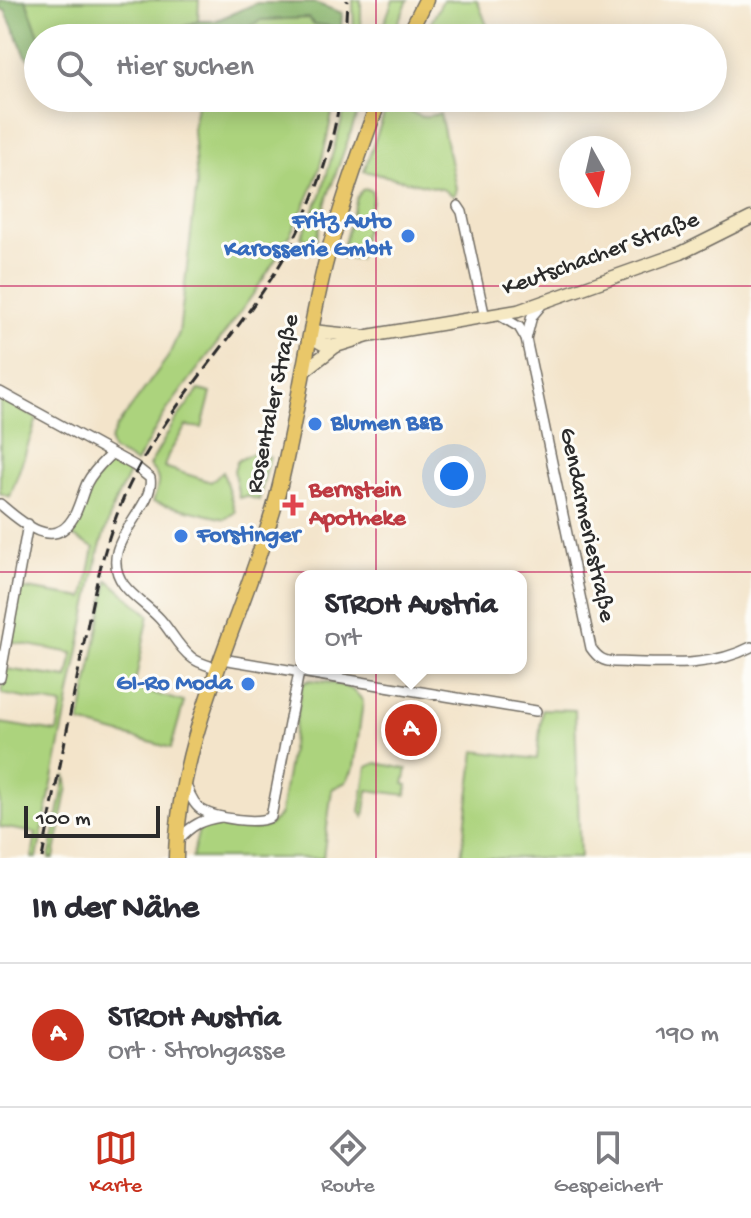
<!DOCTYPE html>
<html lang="de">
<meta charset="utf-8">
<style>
:root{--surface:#fff;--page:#f7f7f7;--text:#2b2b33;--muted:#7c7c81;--line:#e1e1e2;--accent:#c8321e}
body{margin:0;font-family:"Gochi Hand",sans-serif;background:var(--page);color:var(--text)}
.compass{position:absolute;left:559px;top:136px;width:72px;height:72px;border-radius:50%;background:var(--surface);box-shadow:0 4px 20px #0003;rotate:172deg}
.scale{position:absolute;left:24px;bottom:20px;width:136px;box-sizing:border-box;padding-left:8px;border:4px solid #2b2b2b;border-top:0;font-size:22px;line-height:28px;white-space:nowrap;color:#2b2b2b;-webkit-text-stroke:6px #fdfcf7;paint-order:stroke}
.you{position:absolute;left:454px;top:476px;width:28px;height:28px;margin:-20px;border:6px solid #fff;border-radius:50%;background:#1a73e8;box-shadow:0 0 0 12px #1a73e833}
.badge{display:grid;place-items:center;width:52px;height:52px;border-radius:50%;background:var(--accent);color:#fff;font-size:26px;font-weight:700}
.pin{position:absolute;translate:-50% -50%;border:4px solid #fff;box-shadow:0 2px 8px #0006}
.popup{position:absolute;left:295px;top:570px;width:232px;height:104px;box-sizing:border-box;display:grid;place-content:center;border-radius:16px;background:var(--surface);filter:drop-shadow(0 2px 6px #0005);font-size:26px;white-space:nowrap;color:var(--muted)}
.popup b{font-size:30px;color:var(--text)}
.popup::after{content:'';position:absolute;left:50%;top:100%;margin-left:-16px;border:16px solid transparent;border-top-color:var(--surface)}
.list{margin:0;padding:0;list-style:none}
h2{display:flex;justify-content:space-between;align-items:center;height:104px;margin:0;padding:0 32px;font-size:34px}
h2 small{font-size:26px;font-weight:400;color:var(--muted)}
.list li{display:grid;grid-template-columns:52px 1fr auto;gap:24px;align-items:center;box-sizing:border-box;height:144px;padding:0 32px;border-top:2px solid var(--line)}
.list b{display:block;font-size:30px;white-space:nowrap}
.list p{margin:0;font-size:26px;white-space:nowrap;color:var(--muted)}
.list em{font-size:26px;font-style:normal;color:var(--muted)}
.icon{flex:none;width:44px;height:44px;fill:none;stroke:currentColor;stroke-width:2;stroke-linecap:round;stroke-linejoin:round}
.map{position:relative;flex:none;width:751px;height:858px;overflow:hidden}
.search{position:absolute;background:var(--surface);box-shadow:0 4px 20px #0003;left:24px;right:24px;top:24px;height:88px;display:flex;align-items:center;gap:20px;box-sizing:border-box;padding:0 28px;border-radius:44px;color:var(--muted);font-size:30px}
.sheet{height:248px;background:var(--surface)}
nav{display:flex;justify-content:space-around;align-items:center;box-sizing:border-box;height:112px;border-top:2px solid var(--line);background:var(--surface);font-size:22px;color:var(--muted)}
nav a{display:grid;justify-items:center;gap:4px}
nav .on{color:var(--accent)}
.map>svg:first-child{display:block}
.green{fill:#acd37d;stroke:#6c7f54;stroke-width:2}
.forest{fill:#89b56c;stroke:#5a704c;stroke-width:2}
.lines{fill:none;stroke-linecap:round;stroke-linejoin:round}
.minor-casing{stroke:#716c63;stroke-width:12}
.secondary-casing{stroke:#716c63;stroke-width:15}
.primary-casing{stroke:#716c63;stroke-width:17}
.minor{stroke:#fff;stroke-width:9}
.secondary{stroke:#f6e9c3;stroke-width:12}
.primary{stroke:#e9c769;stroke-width:14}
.rail{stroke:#2b2b2b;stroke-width:3;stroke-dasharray:12 6;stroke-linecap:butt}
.grid{fill:none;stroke:#c2185b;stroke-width:2;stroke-opacity:0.55}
.shop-dot{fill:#3f7fe0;stroke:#fdfcf7;stroke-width:3}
.health-dot{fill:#e0444e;stroke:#fdfcf7;stroke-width:3}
.labels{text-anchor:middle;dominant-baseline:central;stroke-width:6;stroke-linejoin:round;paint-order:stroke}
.shop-label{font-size:24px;font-weight:bold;fill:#366cbe;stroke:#fdfcf7;text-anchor:end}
.street-label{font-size:24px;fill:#2b2b2b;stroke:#fdfcf7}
.health-label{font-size:24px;font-weight:bold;fill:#be3a42;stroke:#fdfcf7;text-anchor:start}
</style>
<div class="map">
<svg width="751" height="858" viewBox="0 0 751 858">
<rect width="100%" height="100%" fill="#fdfcf7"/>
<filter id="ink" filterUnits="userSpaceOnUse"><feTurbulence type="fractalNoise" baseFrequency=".0125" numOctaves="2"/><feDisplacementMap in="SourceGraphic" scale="16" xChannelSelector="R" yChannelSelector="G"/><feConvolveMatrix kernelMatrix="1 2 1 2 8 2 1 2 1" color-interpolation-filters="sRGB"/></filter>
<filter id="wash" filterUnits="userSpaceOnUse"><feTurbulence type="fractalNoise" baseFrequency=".006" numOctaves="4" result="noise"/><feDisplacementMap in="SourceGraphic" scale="32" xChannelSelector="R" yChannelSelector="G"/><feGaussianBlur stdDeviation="1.8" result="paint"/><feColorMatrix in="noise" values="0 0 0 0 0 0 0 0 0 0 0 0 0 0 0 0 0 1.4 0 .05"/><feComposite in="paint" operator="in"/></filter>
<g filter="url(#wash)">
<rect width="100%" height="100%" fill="#f3e4ca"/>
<g class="green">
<polygon points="26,0 199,0 198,21 157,38 40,38"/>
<polygon points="353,0 361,0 361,37 377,38 379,25 384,24 393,0 408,0 391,38 354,38"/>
<polygon points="443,0 477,0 492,38 423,38"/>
<polygon points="308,18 314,24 341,28 341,38 231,38 261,20"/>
<path d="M198 98H335C329 128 324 158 313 186 277 274 221 336 167 410 156 427 146 445 136 463L112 450 110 441 116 428 168 357 179 333 197 184 193 129Z"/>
<polygon points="348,98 363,98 327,198 316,240 312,242 301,237 321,195"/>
<polygon points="390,98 405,98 408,111 422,117 440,114 456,188 454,196 442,189 364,171"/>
<polygon points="368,189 372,191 372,200 358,259 340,257 357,198 362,190"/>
<path d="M199 390 211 393 202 428 186 426 168 455 164 467 211 482 223 472 235 512 225 519 153 502C158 485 163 479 149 466L175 421Z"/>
<polygon points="0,397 37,419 10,497 0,493"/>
<polygon points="253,453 270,457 259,500 246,496 239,498 234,470 237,461"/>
<path d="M115 461 131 469 114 504 99 550 37 858H32L36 833 0 827V723L57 732 62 705 2 694 6 669 68 678 73 653 11 642 20 588 84 598 94 548 70 535C79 513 88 468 115 461Z"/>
<polygon points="108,580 149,615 134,688 184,702 171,748 80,723"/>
<path d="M310 680C328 682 354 683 363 702L354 768 346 782 332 789 323 858H192L199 829 205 823C230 823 265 841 280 814L302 684Z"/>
<polygon points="542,709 575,710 580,858 461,858 475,751 537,759"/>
<polygon points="376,763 407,769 404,784 408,785 406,795 368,790 364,817 360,812 367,767"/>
<polygon points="66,775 68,787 54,858 49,858"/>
</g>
<g class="forest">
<polygon points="0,0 26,0 40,38 38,38 38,67 26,56 5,10 0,10"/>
<polygon points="257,3 315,3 342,13 341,28 314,24 308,18 261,20 231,38 157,38 198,21 215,21"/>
</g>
</g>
<g filter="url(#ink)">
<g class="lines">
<g class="minor-casing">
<g id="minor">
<polyline points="458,206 462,212 485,318"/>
<path d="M499 315 519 327 526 339 591 648C598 658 603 661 614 662 660 663 709 669 751 647"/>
<polyline points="526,339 532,316 543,303"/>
<path d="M0 392 135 466 150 478C156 509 94 545 124 585 134 598 149 607 160 619 171 631 178 647 191 657 197 663 210 666 219 669"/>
<path d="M0 504C20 521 53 552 73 518 79 508 82 494 87 483 93 471 102 463 111 454"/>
<polyline points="222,659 536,711"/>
<polyline points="0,678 28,524"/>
<path d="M185 783C189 792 193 805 202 810 215 818 258 825 271 817L299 672"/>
<path d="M179 839C192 825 201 820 221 817"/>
</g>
</g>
<g class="secondary-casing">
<g id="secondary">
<polyline points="312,331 316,340 323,344 336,346 368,336 518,311 681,253 751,218"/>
<polyline points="312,331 360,336"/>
<polyline points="304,371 336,346"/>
</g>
</g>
<g class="primary-casing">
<g id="primary">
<polyline points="407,38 426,0"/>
<path d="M176 858C178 732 245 616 277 497 297 421 306 342 325 265 340 208 359 153 380 98"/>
</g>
</g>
<use href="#minor" class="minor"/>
<use href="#secondary" class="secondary"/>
<use href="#primary" class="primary"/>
<g class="rail">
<polyline points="345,38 347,0"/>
<path d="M42 858C54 795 67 731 79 668 92 603 103 536 134 476 169 407 222 352 265 288 303 232 330 165 340 98"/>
</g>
</g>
</g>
<path class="grid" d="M376 0V38M376 98V858M0 286H751M0 572H751"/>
<g class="shop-dot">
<circle cx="408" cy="236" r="8"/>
<circle cx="315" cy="424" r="8"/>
<circle cx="181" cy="536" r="8"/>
<circle cx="248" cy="684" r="8"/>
</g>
<path class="health-dot" d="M289 493h8v8h8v8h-8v8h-8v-8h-8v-8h8z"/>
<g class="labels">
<g class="shop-label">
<text x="392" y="222">Fritz Auto<tspan x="392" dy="28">Karosserie GmbH</tspan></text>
<text x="331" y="424" text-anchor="start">Blumen B&amp;B</text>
<text x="197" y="536" text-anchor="start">Forstinger</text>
<text x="232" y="684">GI-Ro Moda</text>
</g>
<g class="street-label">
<text transform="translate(601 255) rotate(-20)">Keutschacher Straße</text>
<text transform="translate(274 404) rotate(-78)">Rosentaler Straße</text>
<text transform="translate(586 525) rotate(78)">Gendarmeriestraße</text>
</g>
<g class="health-label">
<text x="309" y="491">Bernstein<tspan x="309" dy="28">Apotheke</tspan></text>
</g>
</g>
</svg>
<svg class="compass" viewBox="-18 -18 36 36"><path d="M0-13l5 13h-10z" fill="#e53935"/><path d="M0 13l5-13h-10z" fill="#7c7c81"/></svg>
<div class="scale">100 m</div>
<div class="you"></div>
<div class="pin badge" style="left:411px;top:730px">A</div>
<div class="popup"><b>STROH Austria</b>Ort</div>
<div class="search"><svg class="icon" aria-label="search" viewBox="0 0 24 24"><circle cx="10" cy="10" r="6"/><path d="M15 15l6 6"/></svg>Hier suchen</div>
</div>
<section class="sheet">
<h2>In der Nähe<small></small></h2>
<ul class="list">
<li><span class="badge">A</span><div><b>STROH Austria</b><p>Ort · Strohgasse</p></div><em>190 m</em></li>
</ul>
</section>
<nav>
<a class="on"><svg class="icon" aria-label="map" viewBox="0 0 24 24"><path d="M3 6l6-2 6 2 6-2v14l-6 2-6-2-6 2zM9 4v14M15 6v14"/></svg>Karte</a>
<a><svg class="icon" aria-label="directions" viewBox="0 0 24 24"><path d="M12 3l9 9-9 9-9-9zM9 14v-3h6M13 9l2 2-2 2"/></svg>Route</a>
<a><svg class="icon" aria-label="saved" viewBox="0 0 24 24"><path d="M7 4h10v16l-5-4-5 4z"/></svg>Gespeichert</a>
</nav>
